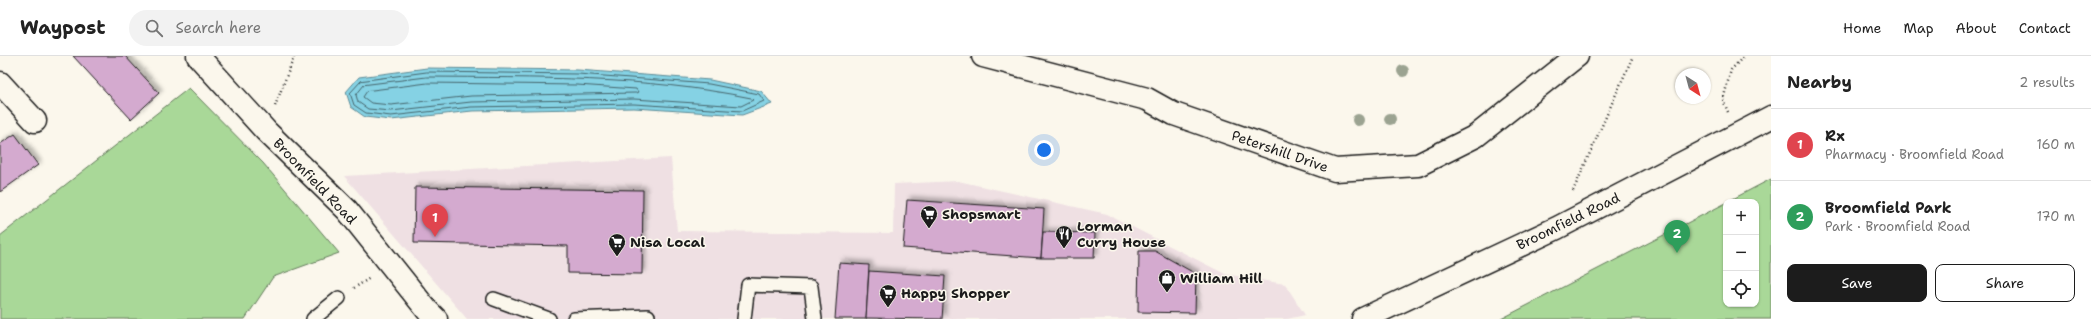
<!DOCTYPE html>
<meta charset="utf-8">
<style>
:root{--surface:#fff;--page:#f2f2f2;--text:#222;--muted:#767676;--line:#e0e0e0;--accent:#1c1c1c}
body{margin:0;font-family:"Shantell Sans",sans-serif;background:var(--page);color:var(--text)}
.controls{position:absolute;right:12px;bottom:12px;display:grid;overflow:hidden;border-radius:8px;box-shadow:0 1px 3px #0004}
.controls button{width:36px;height:36px;display:grid;place-items:center;padding:0;border:0;border-bottom:1px solid var(--line);background:var(--surface);color:var(--text);font:20px sans-serif}
.compass{position:absolute;left:1675px;top:12px;width:36px;height:36px;border-radius:50%;background:var(--surface);box-shadow:0 1px 3px #0004;rotate:144deg}
.you{position:absolute;left:1044px;top:94px;width:14px;height:14px;margin:-10px;border:3px solid #fff;border-radius:50%;background:#1a73e8;box-shadow:0 0 0 6px #1a73e833}
.badge{display:grid;place-items:center;width:26px;height:26px;border-radius:50%;background:var(--accent);color:#fff;font-size:13px;font-weight:700}
.pin{position:absolute;translate:-50% -33px;filter:drop-shadow(0 1px 2px #0008)}
.pin::after{content:'';position:absolute;top:21px;width:14px;height:12px;background:inherit;clip-path:polygon(0 0,100% 0,50% 100%)}
.list{margin:0;padding:0;list-style:none}
h2{display:flex;justify-content:space-between;align-items:center;height:52px;margin:0;padding:0 16px;font-size:17px}
h2 small{font-size:13px;font-weight:400;color:var(--muted)}
.list li{display:grid;grid-template-columns:26px 1fr auto;gap:12px;align-items:center;box-sizing:border-box;height:72px;padding:0 16px;border-top:1px solid var(--line)}
.list b{display:block;font-size:15px;white-space:nowrap}
.list p{margin:0;font-size:13px;white-space:nowrap;color:var(--muted)}
.list em{font-size:13px;font-style:normal;color:var(--muted)}
.actions{display:flex;gap:8px;padding:12px 16px}
.actions a{flex:1;padding:9px 0;border:1px solid var(--accent);border-radius:8px;text-align:center;font-size:14px;color:var(--accent)}
.actions .main{background:var(--accent);color:#fff}
.icon{flex:none;width:22px;height:22px;fill:none;stroke:currentColor;stroke-width:2;stroke-linecap:round;stroke-linejoin:round}
.map{position:relative;flex:none;width:1771px;height:263px;overflow:hidden}
header{display:flex;align-items:center;gap:24px;box-sizing:border-box;height:56px;padding:0 20px;background:var(--surface);border-bottom:1px solid var(--line)}
header strong{font-size:19px}
nav{display:flex;gap:22px;margin-inline-start:auto;font-size:14px}
.search{width:280px;height:36px;background:var(--page);display:flex;align-items:center;gap:10px;box-sizing:border-box;padding:0 14px;border-radius:22px;color:var(--muted);font-size:15px}
main{display:flex}
aside{flex:1;background:var(--surface)}
.map>svg:first-child{display:block}
.built{fill:#efe0e3}
.green{fill:#a9d898;stroke:#627a5a}
.water{fill:#85d2e4;stroke:#5b8994}
.lines{fill:none;stroke-linecap:round;stroke-linejoin:round}
.shore{stroke:#46656c;stroke-width:1}
.building{fill:#d4aacf;stroke:#1c1c1c;filter:url(#shadow)}
.service-casing{stroke:#1c1c1c;stroke-width:16}
.minor-casing{stroke:#1c1c1c;stroke-width:25}
.tertiary-casing{stroke:#1c1c1c;stroke-width:25}
.path{stroke:#1c1c1c;stroke-width:2.5;stroke-dasharray:1 3;stroke-linecap:butt}
.service{stroke:#fbf7ec;stroke-width:13}
.minor{stroke:#fbf7ec;stroke-width:22}
.tertiary{stroke:#fbf7ec;stroke-width:22}
.tree{fill:#9ba391}
.labels{text-anchor:middle;dominant-baseline:central;stroke-width:3;stroke-linejoin:round;paint-order:stroke}
.street-label{font-size:14px;fill:#1c1c1c;stroke:#fbf7ec}
.poi-label{font-size:14px;font-weight:bold;fill:#1c1c1c;stroke:#fbf7ec;text-anchor:start}
</style>
<header>
<strong>Waypost</strong>
<div class="search"><svg class="icon" aria-label="search" viewBox="0 0 24 24"><circle cx="10" cy="10" r="6"/><path d="M15 15l6 6"/></svg>Search here</div>
<nav><a>Home</a><a>Map</a><a>About</a><a>Contact</a></nav>
</header>
<main>
<div class="map">
<svg width="1771" height="263" viewBox="0 0 1771 263">
<defs>
<filter id="shadow"><feDropShadow dx="3.5" dy="-3.5" stdDeviation="2" flood-color="#0004"/></filter>
</defs>
<rect width="100%" height="100%" fill="#fbf7ec"/>
<filter id="ink" filterUnits="userSpaceOnUse"><feTurbulence type="fractalNoise" baseFrequency=".025" numOctaves="2"/><feDisplacementMap in="SourceGraphic" scale="8" xChannelSelector="R" yChannelSelector="G"/><feConvolveMatrix kernelMatrix="1 2 1 2 8 2 1 2 1" color-interpolation-filters="sRGB"/></filter>
<g filter="url(#ink)">
<polygon class="built" points="671,102 677,175 893,177 894,128 958,125 1107,158 1225,218 1285,228 1305,259 1287,263 467,263 344,120"/>
<g class="green">
<polygon points="189,32 263,107 339,197 273,221 245,263 0,263 0,180"/>
<polygon points="1771,123 1771,263 1501,263 1726,147 1726,248 1756,248 1756,146 1727,146"/>
</g>
<polygon class="water" points="427,12 578,14 710,24 761,35 772,48 742,59 634,52 472,55 391,64 365,61 351,51 346,36 359,21"/>
<g class="lines">
<g class="shore">
<polygon points="427,16 578,18 709,28 759,38 764,45 742,55 634,48 471,51 391,60 366,57 354,49 350,37 361,25"/>
<path d="M427 21C535 22 645 20 751 42L753 44 741 50 634 43 471 46 391 55 368 53 358 46 356 39 364 29Z"/>
<polygon points="428,27 577,29 636,33 638,36 636,37 471,40 391,49 371,47 363,41 367,35"/>
</g>
</g>
<g class="building">
<polygon points="73,0 125,0 159,37 131,63"/>
<polygon points="15,78 38,109 0,136 0,88"/>
<polygon points="415,131 643,134 642,218 568,217 568,190 414,187"/>
<polygon points="907,144 1044,153 1041,202 903,192"/>
<polygon points="1043,176 1095,177 1094,202 1041,202"/>
<polygon points="1139,195 1155,195 1196,218 1195,257 1138,256"/>
<polygon points="839,207 869,209 866,263 835,263"/>
<polygon points="869,215 945,220 942,263 866,262"/>
</g>
<g class="lines">
<g class="service-casing">
<g id="service">
<polyline points="494,243 549,263"/>
<polyline points="313,263 339,242"/>
<polyline points="574,263 648,260 648,263"/>
<polyline points="744,263 748,229 811,231 815,263"/>
</g>
</g>
<g class="minor-casing">
<g id="minor">
<polyline points="983,0 1147,43 1174,58 1335,114 1418,109 1476,80 1577,0"/>
<polyline points="0,27 35,65"/>
</g>
</g>
<g class="tertiary-casing">
<g id="tertiary">
<polyline points="198,0 266,75 347,154 427,254 436,263"/>
<polyline points="1363,263 1557,172 1771,61"/>
</g>
</g>
<g class="path">
<polyline points="275,50 294,1 297,0"/>
<polyline points="1728,56 1723,44 1731,14 1744,0"/>
<polyline points="1573,135 1633,0"/>
<polyline points="354,232 370,222"/>
</g>
<use href="#service" class="service"/>
<use href="#minor" class="minor"/>
<use href="#tertiary" class="tertiary"/>
</g>
<g class="tree">
<circle cx="1403" cy="15" r="6"/>
<circle cx="1390" cy="63" r="6"/>
<circle cx="1358" cy="64" r="6"/>
</g>
</g>
<defs>
<g id="supermarket-pin" transform="scale(0.9)"><path d="M0 17L-7.5 6A9.5 9.5 0 1 1 7.5 6Z" fill="#1c1c1c" stroke="#fbf7ec"/><path d="M-6-5.5h2.5l.6 2H6L4.5 2H-2.5L-4.4-4H-6ZM-1.5 3.2a1.3 1.3 0 1 0 .1 0ZM3 3.2a1.3 1.3 0 1 0 .1 0Z" fill="#fff"/></g>
<g id="restaurant-pin" transform="scale(0.9)"><path d="M0 17L-7.5 6A9.5 9.5 0 1 1 7.5 6Z" fill="#1c1c1c" stroke="#fbf7ec"/><path d="M-5-6h1v4h1v-4h1v4h1v-4h1v5L-1.5 .5V6h-2V.5L-5-1ZM5-6V6H3V1.5H1.5Q1.5-4 5-6Z" fill="#fff"/></g>
<g id="shop-pin" transform="scale(0.9)"><path d="M0 17L-7.5 6A9.5 9.5 0 1 1 7.5 6Z" fill="#1c1c1c" stroke="#fbf7ec"/><path d="M-5-2.5h2.3a2.7 3.5 0 0 1 5.4 0H5L5.5 6h-11ZM-1.5-2.5h3a1.5 2.3 0 0 0-3 0Z" fill="#fff"/></g>
</defs>
<g fill-rule="evenodd">
<use href="#supermarket-pin" x="929" y="158"/>
<use href="#restaurant-pin" x="1064" y="178"/>
<use href="#supermarket-pin" x="617" y="186"/>
<use href="#shop-pin" x="1167" y="222"/>
<use href="#supermarket-pin" x="888" y="237"/>
</g>
<g class="labels">
<g class="street-label">
<text transform="translate(1280 95) rotate(19)">Petershill Drive</text>
<text transform="translate(315 125) rotate(46)">Broomfield Road</text>
<text transform="translate(1568 165) rotate(-26)">Broomfield Road</text>
</g>
<g class="poi-label">
<text x="942" y="158">Shopsmart</text>
<text x="1077" y="170">Lorman<tspan x="1077" dy="16">Curry House</tspan></text>
<text x="630" y="186">Nisa Local</text>
<text x="1180" y="222">William Hill</text>
<text x="901" y="237">Happy Shopper</text>
</g>
</g>
</svg>
<div class="controls">
<button>+</button>
<button>−</button>
<button><svg class="icon" aria-label="locate" viewBox="0 0 24 24"><circle cx="12" cy="12" r="6"/><path d="M12 2v4M12 18v4M2 12h4M18 12h4"/></svg></button>
</div>
<svg class="compass" viewBox="-18 -18 36 36"><path d="M0-13l5 13h-10z" fill="#e53935"/><path d="M0 13l5-13h-10z" fill="#767676"/></svg>
<div class="you"></div>
<div class="pin badge" style="left:435px;top:181px;background:#e0444e">1</div>
<div class="pin badge" style="left:1677px;top:197px;background:#2e9e5b">2</div>
</div>
<aside>
<h2>Nearby<small>2 results</small></h2>
<ul class="list">
<li><span class="badge" style="background:#e0444e">1</span><div><b>Rx</b><p>Pharmacy · Broomfield Road</p></div><em>160 m</em></li>
<li><span class="badge" style="background:#2e9e5b">2</span><div><b>Broomfield Park</b><p>Park · Broomfield Road</p></div><em>170 m</em></li>
</ul>
<div class="actions"><a class="main">Save</a><a>Share</a></div>
</aside>
</main>
